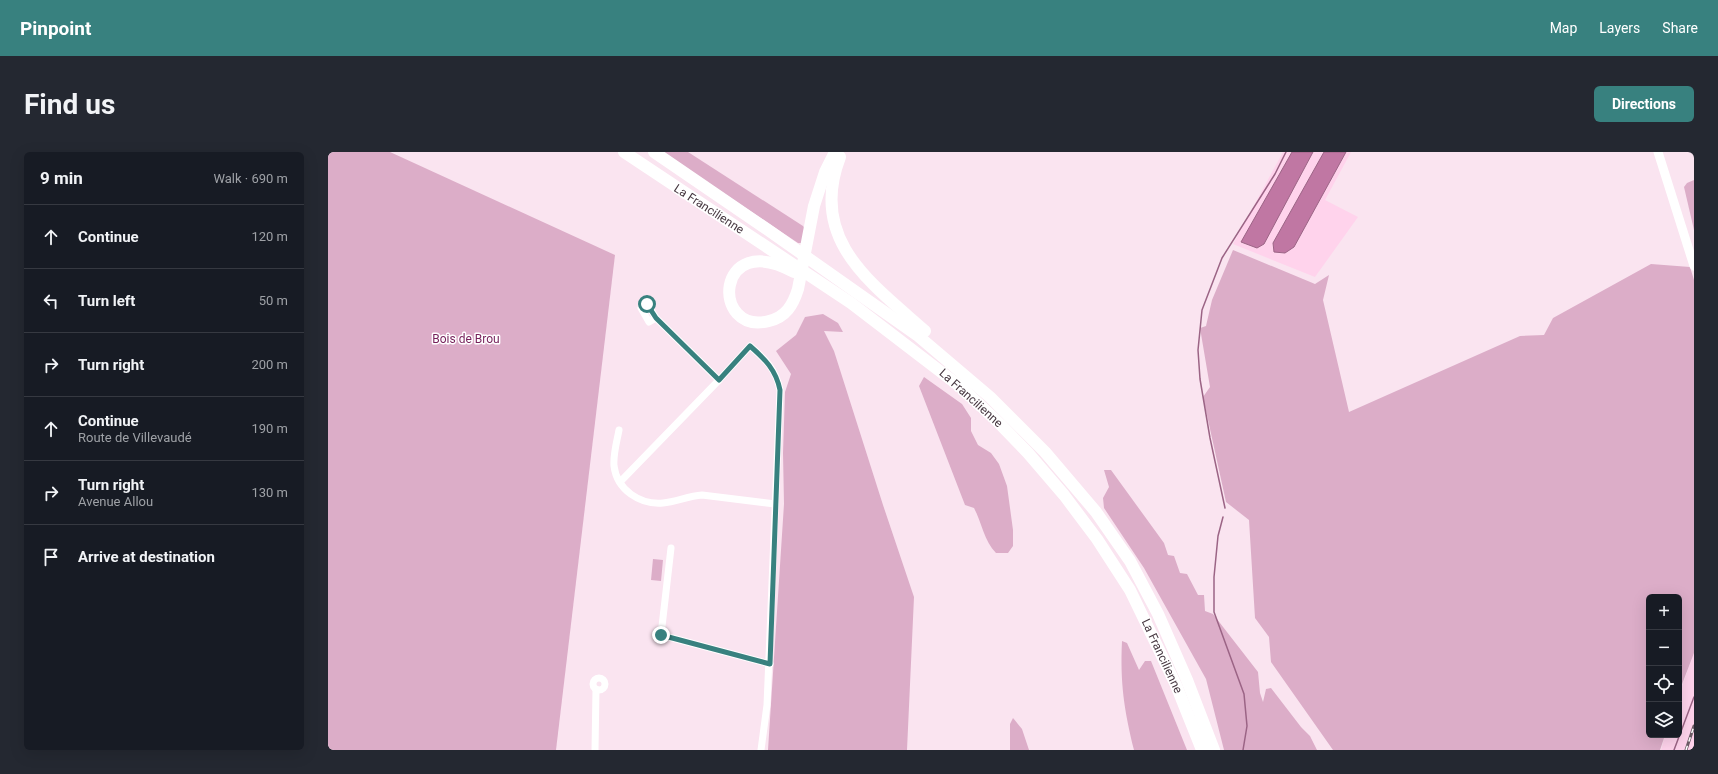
<!DOCTYPE html>
<meta charset="utf-8">
<style>
:root{--surface:#171b24;--page:#242831;--text:#f1f3f6;--muted:#9ea1a6;--line:#363941;--accent:#38817f}
body{margin:0;font-family:Roboto,sans-serif;background:var(--page);color:var(--text)}
.controls{position:absolute;right:12px;bottom:12px;display:grid;overflow:hidden;border-radius:6px;box-shadow:0 4px 16px #0002}
.controls button{width:36px;height:36px;display:grid;place-items:center;padding:0;border:0;border-bottom:1px solid var(--line);background:var(--surface);color:var(--text);font:20px sans-serif}
.stop{position:absolute;width:12px;height:12px;margin:-9px;border:3px solid #38817f;border-radius:50%;background:#fff}
.stop.end{background:#38817f;border-color:#fff;box-shadow:0 1px 4px #0008}
.list{margin:0;padding:0;list-style:none}
h2{display:flex;justify-content:space-between;align-items:center;height:52px;margin:0;padding:0 16px;font-size:17px}
h2 small{font-size:13px;font-weight:400;color:var(--muted)}
.list li{display:grid;grid-template-columns:26px 1fr auto;gap:12px;align-items:center;box-sizing:border-box;height:64px;padding:0 16px;border-top:1px solid var(--line)}
.list b{display:block;font-size:15px;white-space:nowrap}
.list p{margin:0;font-size:13px;white-space:nowrap;color:var(--muted)}
.list em{font-size:13px;font-style:normal;color:var(--muted)}
.icon{flex:none;width:22px;height:22px;fill:none;stroke:currentColor;stroke-width:2;stroke-linecap:round;stroke-linejoin:round}
.map{position:relative;flex:none;width:1366px;height:598px;overflow:hidden;border-radius:6px}
header{display:flex;align-items:center;gap:24px;box-sizing:border-box;height:56px;padding:0 20px;background:var(--accent);color:#fff}
header strong{font-size:19px}
nav{display:flex;gap:22px;margin-inline-start:auto;font-size:14px}
.intro{display:flex;align-items:center;justify-content:space-between;box-sizing:border-box;height:96px;padding:0 24px}
h1{margin:0;font-size:28px}
.button{padding:10px 18px;border-radius:6px;background:var(--accent);color:#fff;font-size:14px;font-weight:700}
main{display:flex;gap:24px;padding:0 24px}
aside{flex:1;background:var(--surface);border-radius:6px;box-shadow:0 4px 16px #0002}
.map>svg:first-child{display:block}
.built{fill:#ffd3ec}
.green{fill:#dcadc8}
.water{fill:#c077a3;stroke:#9b6485}
.lines{fill:none;stroke-linecap:round;stroke-linejoin:round}
.stream{stroke:#9b6485;stroke-width:1.5}
.street{stroke:#fff;stroke-width:7}
.secondary{stroke:#fff;stroke-width:9}
.highway{stroke:#fff;stroke-width:12}
.rail-casing{stroke:#6d5c66;stroke-width:3}
.rail{stroke:#fff;stroke-width:1.5;stroke-dasharray:4.5;stroke-linecap:butt}
.route{stroke:#38817f;stroke-width:5}
.labels{text-anchor:middle;dominant-baseline:central;stroke-width:3;stroke-linejoin:round;paint-order:stroke}
.street-label{font-size:12px;fill:#463740;stroke:#fff}
.park-label{font-size:12px;fill:#751f5a;stroke:#fff}
</style>
<header>
<strong>Pinpoint</strong>
<nav><a>Map</a><a>Layers</a><a>Share</a></nav>
</header>
<div class="intro"><h1>Find us</h1><a class="button">Directions</a></div>
<main>
<aside>
<h2>9 min<small>Walk · 690 m</small></h2>
<ul class="list">
<li><svg class="icon" aria-label="ahead" viewBox="0 0 24 24"><path d="M12 20V5M6 11l6-6 6 6"/></svg><div><b>Continue</b></div><em>120 m</em></li>
<li><svg class="icon" aria-label="left" viewBox="0 0 24 24"><path d="M17 20v-9H6M10 6l-5 5 5 5"/></svg><div><b>Turn left</b></div><em>50 m</em></li>
<li><svg class="icon" aria-label="right" viewBox="0 0 24 24"><path d="M7 20v-9h11M14 6l5 5-5 5"/></svg><div><b>Turn right</b></div><em>200 m</em></li>
<li><svg class="icon" aria-label="ahead" viewBox="0 0 24 24"><path d="M12 20V5M6 11l6-6 6 6"/></svg><div><b>Continue</b><p>Route de Villevaudé</p></div><em>190 m</em></li>
<li><svg class="icon" aria-label="right" viewBox="0 0 24 24"><path d="M7 20v-9h11M14 6l5 5-5 5"/></svg><div><b>Turn right</b><p>Avenue Allou</p></div><em>130 m</em></li>
<li><svg class="icon" aria-label="arrive" viewBox="0 0 24 24"><path d="M6 21V4h12l-3 4 3 4H6"/></svg><div><b>Arrive at destination</b></div></li>
</ul>
</aside>
<div class="map">
<svg width="1366" height="598" viewBox="0 0 1366 598">
<rect width="100%" height="100%" fill="#fae4f0"/>
<g class="built">
<polygon points="955,0 1023,0 997,48 1030,65 987,125 905,92"/>
<polygon points="1366,501 1366,598 1333,598 1337,583 1351,583 1351,542"/>
</g>
<g class="green">
<polygon points="0,0 62,0 287,103 228,598 0,598"/>
<polygon points="334,0 360,0 475,74 478,79 476,91 470,91"/>
<polygon points="1366,28 1366,78 1356,35 1359,31"/>
<polygon points="905,98 987,132 1001,123 995,148 1021,260 1192,184 1216,183 1225,166 1323,112 1362,115 1366,128 1366,501 1351,540 1351,445 1321,445 1321,583 1337,583 1332,598 1005,598 943,510 941,485 927,466 921,368 898,350 875,245 882,235 872,176 878,174 884,148"/>
<polygon points="495,162 510,171 515,180 496,179 506,199 555,353 586,445 579,598 440,598 456,352 455,301 457,240 463,222 448,199 468,183 477,165"/>
<path d="M596 225 634 252 643 266V279L650 293 663 301 671 312 679 334 685 378V394L680 401H668C656 389 654 371 646 356L637 353 591 234Z"/>
<polygon points="776,318 783,318 836,391 840,403 846,404 852,421 859,422 870,443 876,443 877,459 885,462 930,520 932,541 935,550 938,537 943,536 973,575 982,584 989,598 896,598 878,527 816,416 776,356 775,346 781,335"/>
<polygon points="325,407 335,408 333,429 323,428"/>
<path d="M794 489 799 491 811 518 817 509H823L859 598H806C796 558 792 530 794 489Z"/>
<polygon points="685,566 694,577 701,598 682,598 682,572"/>
</g>
<g class="water">
<polygon points="964,0 985,0 936,92 929,96 913,90"/>
<polygon points="996,0 1018,0 966,95 957,101 946,100 945,91"/>
</g>
<g class="lines">
<g class="stream">
<polyline points="897,356 882,286 872,227 870,198 874,158 894,106 947,22 958,0"/>
<polyline points="895,365 890,384 886,425 886,460 916,542 919,574 915,598"/>
<polyline points="1346,598 1366,545"/>
</g>
<g class="street">
<polyline points="328,166 321,170 313,156 319,152 328,166 391,228"/>
<path d="M291 278C289 289 285 302 286 314 289 338 312 353 335 351 348 350 360 344 374 343L447 352"/>
<path d="M292 330 391 228 422 194C437 207 448 217 452 238L439 553 433 598"/>
<polyline points="343,396 333,483 442,512"/>
<circle cx="271" cy="532" r="6"/>
<polyline points="267,598 268,537"/>
</g>
<polyline class="secondary" points="1330,0 1366,114"/>
<g class="highway">
<polyline points="296,0 523,151 634,236 672,272 700,301 736,343 769,387 802,438 848,533 874,598"/>
<polyline points="326,0 443,80 589,183 662,245 717,300 768,360 802,409 830,462 859,528 886,598"/>
<path d="M512 5C480 88 543 131 597 179"/>
<path d="M466 120C386 76 383 184 441 169 458 165 465 153 470 137L486 54 497 20 507 0"/>
</g>
<g class="rail-casing">
<polyline id="rail" points="1358,598 1366,574"/>
</g>
<use href="#rail" class="rail"/>
</g>
<g class="lines">
<path class="route" d="M319 152 328 166 391 228 422 194C437 207 448 218 452 238L442 512 333 483"/>
</g>
<g class="labels">
<g class="street-label">
<text transform="translate(381 57) rotate(33)">La Francilienne</text>
<text transform="translate(643 246) rotate(42)">La Francilienne</text>
<text transform="translate(834 504) rotate(65)">La Francilienne</text>
</g>
<g class="park-label">
<text x="138" y="187">Bois de Brou</text>
</g>
</g>
</svg>
<div class="controls">
<button>+</button>
<button>−</button>
<button><svg class="icon" aria-label="locate" viewBox="0 0 24 24"><circle cx="12" cy="12" r="6"/><path d="M12 2v4M12 18v4M2 12h4M18 12h4"/></svg></button>
<button><svg class="icon" aria-label="layers" viewBox="0 0 24 24"><path d="M12 4l9 5-9 5-9-5zM3 14l9 5 9-5"/></svg></button>
</div>
<div class="stop" style="left:319px;top:152px"></div>
<div class="stop end" style="left:333px;top:483px"></div>
</div>
</main>
